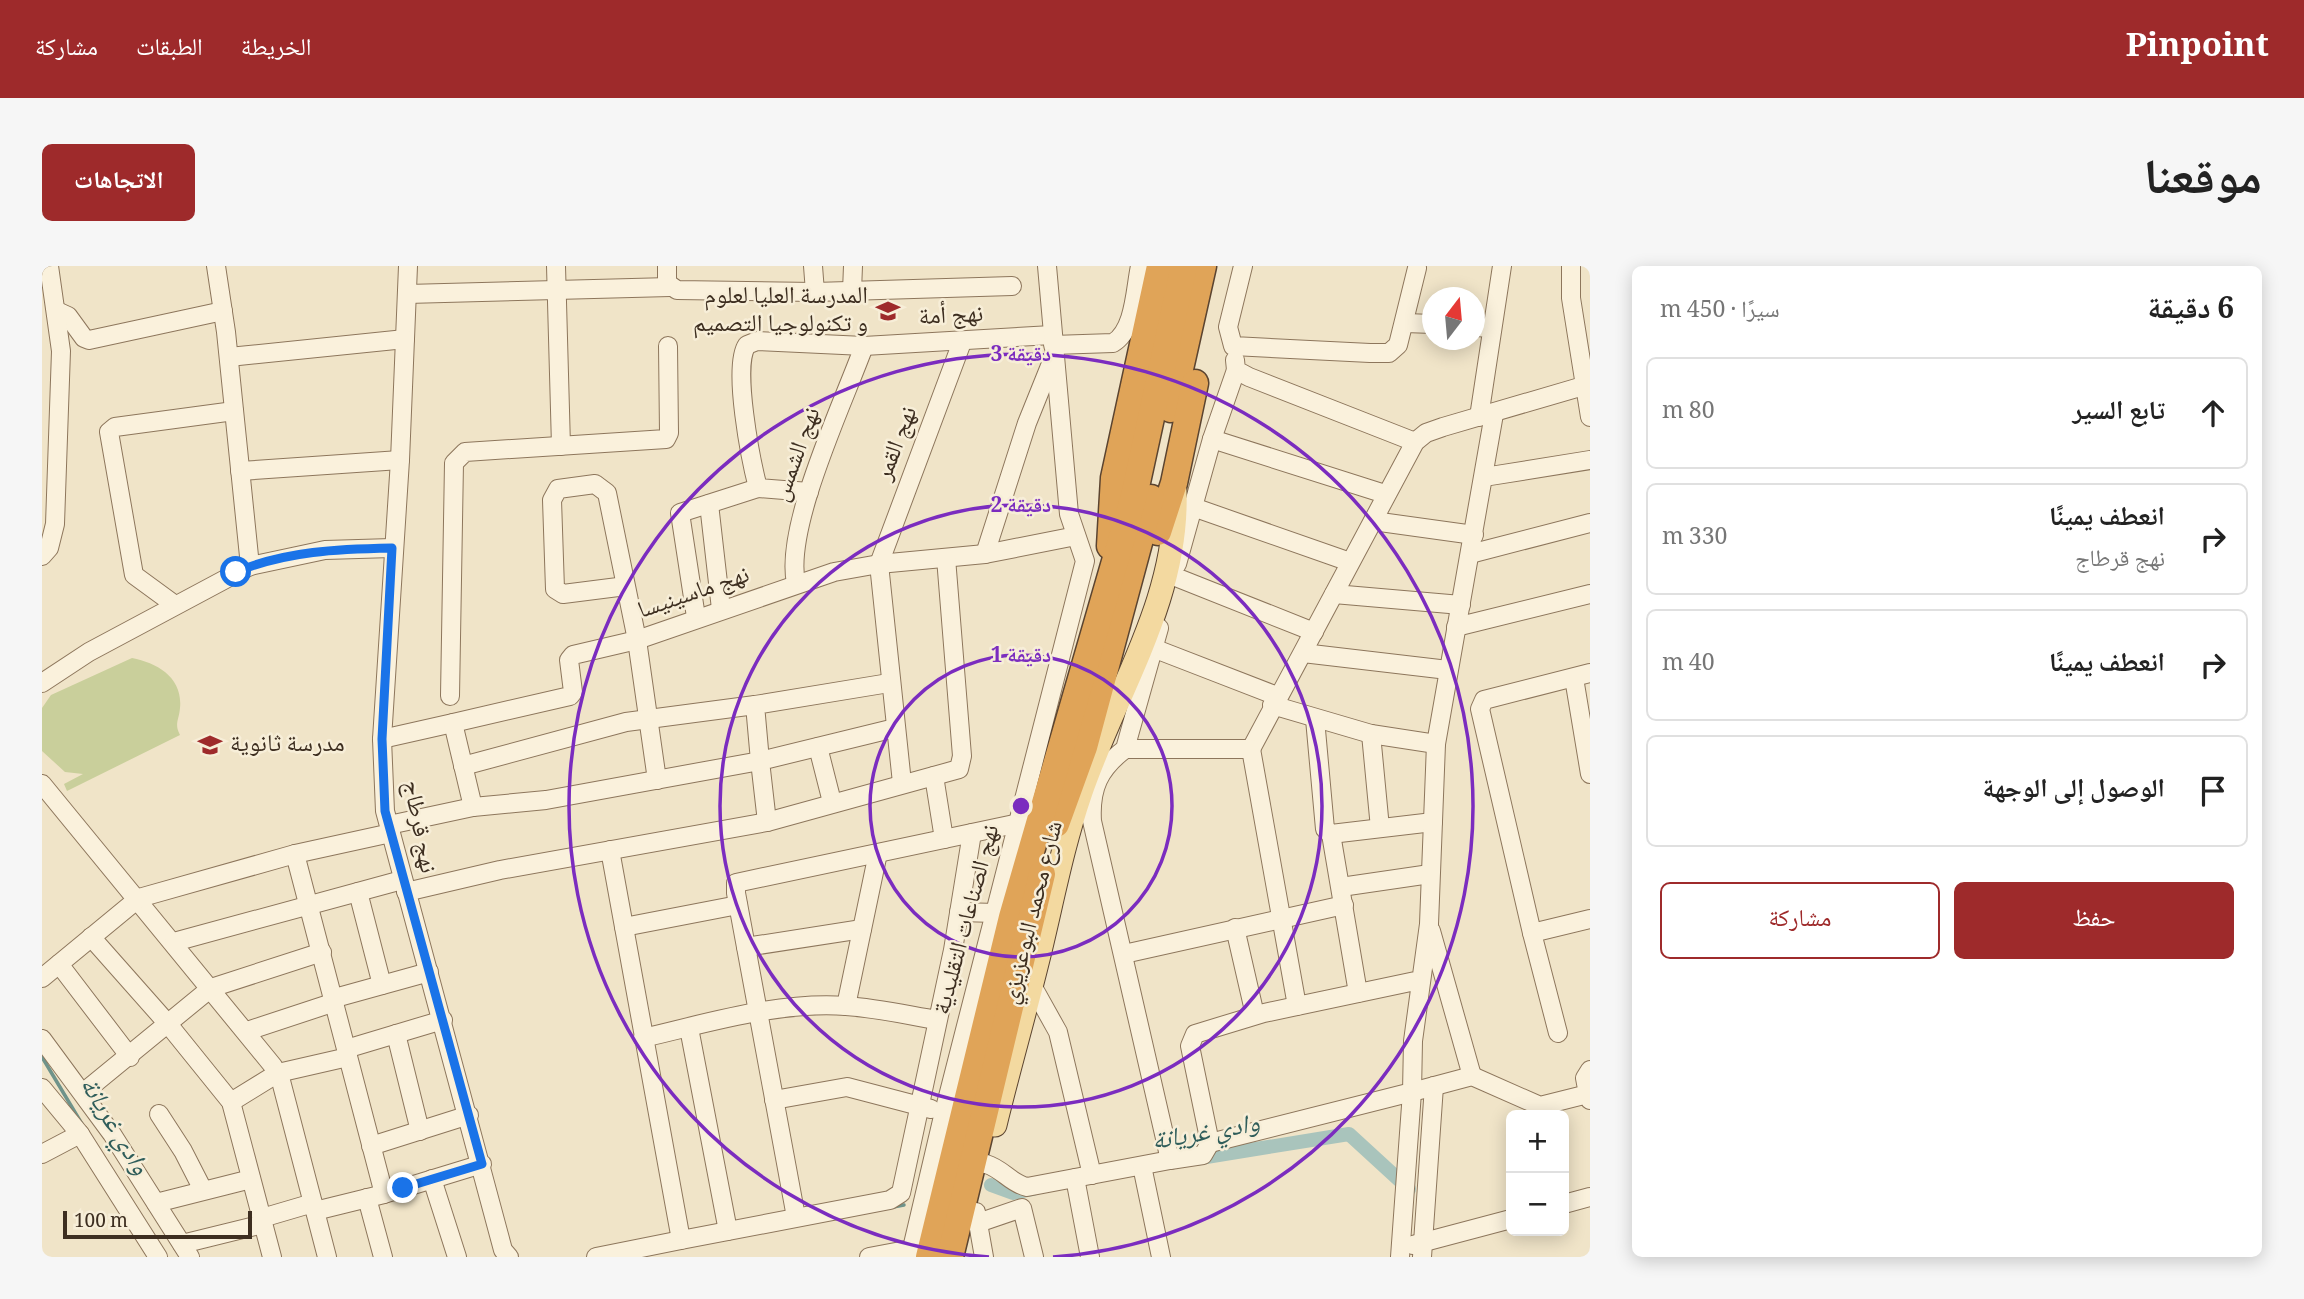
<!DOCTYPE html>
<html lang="ar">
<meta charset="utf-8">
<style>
:root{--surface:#fff;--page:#f6f6f6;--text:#222;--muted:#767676;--line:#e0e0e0;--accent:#9e2a2b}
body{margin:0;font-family:Georgia,"Noto Naskh Arabic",serif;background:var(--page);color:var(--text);direction:rtl}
.controls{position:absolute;right:21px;bottom:21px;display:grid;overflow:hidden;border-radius:10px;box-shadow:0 4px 18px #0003}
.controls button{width:63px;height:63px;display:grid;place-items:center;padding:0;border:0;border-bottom:2px solid var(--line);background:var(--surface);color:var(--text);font:35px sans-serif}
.compass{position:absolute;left:1380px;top:21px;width:63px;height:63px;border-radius:50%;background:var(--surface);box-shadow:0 4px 18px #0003;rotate:16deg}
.scale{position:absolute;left:21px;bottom:18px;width:189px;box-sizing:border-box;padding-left:7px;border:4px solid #3d2e20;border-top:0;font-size:19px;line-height:24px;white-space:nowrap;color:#3d2e20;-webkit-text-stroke:5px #f7eed8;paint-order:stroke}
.stop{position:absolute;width:21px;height:21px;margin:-16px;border:5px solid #1a73e8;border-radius:50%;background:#fff}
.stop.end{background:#1a73e8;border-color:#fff;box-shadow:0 2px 7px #0008}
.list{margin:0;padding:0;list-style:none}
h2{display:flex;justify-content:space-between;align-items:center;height:91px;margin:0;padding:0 28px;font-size:30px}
h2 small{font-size:23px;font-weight:400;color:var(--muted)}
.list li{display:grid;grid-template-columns:46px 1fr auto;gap:21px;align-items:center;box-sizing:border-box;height:112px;margin:0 14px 14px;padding:0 14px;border:2px solid var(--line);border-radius:10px}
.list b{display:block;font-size:26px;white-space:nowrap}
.list p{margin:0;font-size:23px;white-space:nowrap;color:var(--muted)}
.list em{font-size:23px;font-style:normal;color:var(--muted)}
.actions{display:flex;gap:14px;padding:21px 28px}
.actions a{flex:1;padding:16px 0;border:2px solid var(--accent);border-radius:10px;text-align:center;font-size:24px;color:var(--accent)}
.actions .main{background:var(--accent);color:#fff}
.icon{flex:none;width:38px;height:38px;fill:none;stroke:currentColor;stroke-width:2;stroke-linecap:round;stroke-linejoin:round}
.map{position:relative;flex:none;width:1548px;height:991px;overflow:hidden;direction:ltr;border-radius:10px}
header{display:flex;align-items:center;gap:42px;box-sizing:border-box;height:98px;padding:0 35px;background:var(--accent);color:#fff}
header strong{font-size:33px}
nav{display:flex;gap:38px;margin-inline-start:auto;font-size:24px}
.intro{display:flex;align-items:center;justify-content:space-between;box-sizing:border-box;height:168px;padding:0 42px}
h1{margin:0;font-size:49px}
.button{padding:18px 32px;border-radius:10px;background:var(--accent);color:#fff;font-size:24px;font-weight:700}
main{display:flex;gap:42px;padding:0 42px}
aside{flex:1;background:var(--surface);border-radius:10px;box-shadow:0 4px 18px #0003}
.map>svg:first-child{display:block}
.green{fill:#c9cf9b}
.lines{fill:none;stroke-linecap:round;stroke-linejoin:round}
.stream{stroke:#6f938a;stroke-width:3.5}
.canal{stroke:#a9c4bc;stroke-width:14}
.minor-casing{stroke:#8d765c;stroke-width:20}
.major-casing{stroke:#5b4430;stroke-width:25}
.highway-casing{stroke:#5b4430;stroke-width:29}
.minor{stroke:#faf1dc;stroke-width:18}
.major{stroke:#f3d9a0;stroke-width:23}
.highway{stroke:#e0a458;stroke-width:26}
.route{stroke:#1a73e8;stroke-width:9}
.ring{fill:none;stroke:#7b2cbf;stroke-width:3.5}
.labels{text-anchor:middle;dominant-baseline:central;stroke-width:5;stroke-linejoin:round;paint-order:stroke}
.poi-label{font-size:24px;fill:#3d2e20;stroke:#f7eed8;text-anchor:end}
.street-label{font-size:24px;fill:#3d2e20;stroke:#f7eed8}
.water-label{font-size:26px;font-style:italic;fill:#2f5d5a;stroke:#f7eed8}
.centre{fill:#7b2cbf;stroke:#f7eed8;stroke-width:3.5}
.ring-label{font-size:21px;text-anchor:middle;font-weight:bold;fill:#7b2cbf;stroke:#f7eed8;stroke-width:5;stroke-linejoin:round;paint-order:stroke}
</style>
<header>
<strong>Pinpoint</strong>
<nav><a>الخريطة</a><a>الطبقات</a><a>مشاركة</a></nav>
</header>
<div class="intro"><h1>موقعنا</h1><a class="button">الاتجاهات</a></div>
<main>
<aside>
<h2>6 دقيقة<small>سيرًا · 450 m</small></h2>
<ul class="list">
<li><svg class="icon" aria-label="ahead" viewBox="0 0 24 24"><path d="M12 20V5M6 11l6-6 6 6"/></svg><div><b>تابع السير</b></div><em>80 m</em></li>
<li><svg class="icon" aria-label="right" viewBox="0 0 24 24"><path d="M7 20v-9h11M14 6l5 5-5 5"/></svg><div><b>انعطف يمينًا</b><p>نهج قرطاج</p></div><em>330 m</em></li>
<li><svg class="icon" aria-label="right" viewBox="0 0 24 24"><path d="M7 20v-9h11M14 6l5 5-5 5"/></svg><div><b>انعطف يمينًا</b></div><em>40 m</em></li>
<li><svg class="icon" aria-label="arrive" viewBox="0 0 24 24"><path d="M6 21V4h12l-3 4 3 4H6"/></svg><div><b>الوصول إلى الوجهة</b></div></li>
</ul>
<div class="actions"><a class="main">حفظ</a><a>مشاركة</a></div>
</aside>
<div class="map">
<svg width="1548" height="991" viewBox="0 0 1548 991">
<rect width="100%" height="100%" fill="#f0e4c8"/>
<path class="green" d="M90 392C116 397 141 412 138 442 137 454 132 458 138 469L25 525 22 518 41 508 23 506 0 485V442L9 429Z"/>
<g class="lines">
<g class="stream">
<polyline points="0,791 40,858"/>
<polyline points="851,941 862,939"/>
</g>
<g class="canal">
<polyline points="1152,893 1307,868 1367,923"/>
<polyline points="949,919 971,927 991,923"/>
</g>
<g class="minor-casing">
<g id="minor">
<polyline points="174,0 184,66 208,300"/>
<polyline points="366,0 358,194 340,473 343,545 461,984 467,991"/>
<polyline points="514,0 519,180"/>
<polyline points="625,0 625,17 635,24 773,26 970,20"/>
<polyline points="771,0 773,26"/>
<polyline points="1201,0 1186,61 1191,80 1328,87 1347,87 1356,79 1375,2"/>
<polyline points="1529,0 1529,32 1548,151"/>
<polyline points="810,25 811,0"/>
<polyline points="365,28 628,21"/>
<polyline points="15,45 26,50 42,72 47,74 181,45"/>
<polyline points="1363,57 1391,58"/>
<polyline points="1433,61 1450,62"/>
<path d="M1011 79 1071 77C1093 64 1093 23 1098 0"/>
<polyline points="187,91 363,73"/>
<polyline points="1193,94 1194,104 1207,111 1373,176"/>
<polyline points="1437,151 1460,0"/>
<polyline points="1170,173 1343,228"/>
<polyline points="198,205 358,194"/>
<polyline points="1442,211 1548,194"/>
<path d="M767 226 716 222C709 195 690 100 705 79L715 75 822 80 1010 69"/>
<polyline points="667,238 679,343"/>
<polyline points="1151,241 1308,296"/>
<polyline points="1331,255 1432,269"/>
<polyline points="943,288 985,157 1012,90"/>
<polyline points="1428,288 1548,257"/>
<polyline points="0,290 7,282 13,258 19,85 7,0"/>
<polyline points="1135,298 1170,173 1194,104"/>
<polyline points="1131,310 1272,366"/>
<path d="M754 317C742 261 801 138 822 80"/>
<polyline points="584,320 521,328 513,323 510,234 516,223 553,218 565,227 595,374 615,514"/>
<polyline points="1292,328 1419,339"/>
<polyline points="133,339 92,309 67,166 73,161 192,145"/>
<polyline points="654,351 638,247 716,222"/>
<polyline points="1414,361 1548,328"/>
<path d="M1117 362 1083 483C1057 503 1048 522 1050 555L1128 894 1161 889 1168 877"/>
<polyline points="1111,382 1235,430"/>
<polyline points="1261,387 1406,404"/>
<polyline points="1548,407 1442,434 1438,443 1490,667 1548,653"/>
<polyline points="1532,412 1548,508"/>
<polyline points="0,417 47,386 208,300 283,284 350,282"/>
<polyline points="408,430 412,197 423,186 624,173 627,167 626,80"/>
<polyline points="1230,439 1329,468 1394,478"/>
<polyline points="1273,453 1283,563 1289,568 1391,556"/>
<polyline points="1329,468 1338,562"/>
<polyline points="340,473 411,457"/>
<polyline points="776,481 790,536"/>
<polyline points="1083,483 1209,483 1373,176 1384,167 1401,161 1548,118"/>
<polyline points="1209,483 1255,740"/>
<polyline points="421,500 584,456 713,439"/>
<polyline points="892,510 902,573"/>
<polyline points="860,517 837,298 920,76"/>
<polyline points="0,518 231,800 239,815 285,991"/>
<polyline points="431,541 411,457 528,430 531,426 527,394 531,389 595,374 792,306 837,298 943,288 1034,270"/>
<polyline points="725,556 718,495 853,462"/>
<polyline points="347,559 431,541 504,534 718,495 713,439 847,417"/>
<polyline points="1289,568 1316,727"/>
<polyline points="568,584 639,974 848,934 859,927 911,684 930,567"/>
<polyline points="253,588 342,928 273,945"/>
<polyline points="1299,621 1388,608"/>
<polyline points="316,626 340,719"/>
<polyline points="364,626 458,604 725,556 917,503 920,490 904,292"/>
<polyline points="917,646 954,647"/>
<polyline points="582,661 696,639"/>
<polyline points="1193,662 1213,749"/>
<polyline points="1389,665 1430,810"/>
<polyline points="1490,667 1516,767"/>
<polyline points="49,671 126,758 189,836 230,991"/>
<polyline points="132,676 360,614"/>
<polyline points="704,681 820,663"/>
<polyline points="1082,688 1302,639"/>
<polyline points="17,698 88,791"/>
<polyline points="0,712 97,632 253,588 349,567"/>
<polyline points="987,714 1016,766 1050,909"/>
<polyline points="1378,714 1222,747 1153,768 1148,780 1168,877 1370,826 1371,775 1387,658 1394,478 1452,148"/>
<polyline points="293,732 387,706"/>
<polyline points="804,740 836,587"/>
<polyline points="647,762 686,965"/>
<polyline points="205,765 293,736"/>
<polyline points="354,768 378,865"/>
<path d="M601 772C666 757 737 735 804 740 834 742 865 749 895 754"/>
<polyline points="0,773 70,868 148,991"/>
<polyline points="304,783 401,754"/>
<polyline points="0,822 38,868 116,991"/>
<polyline points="42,826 169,722 280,686"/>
<polyline points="1546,828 1543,812 1548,804"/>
<polyline points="732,834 805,821 889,843"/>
<polyline points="189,836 236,807 306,791"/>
<polyline points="117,848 141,885 161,924"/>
<polyline points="329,880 427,849"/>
<polyline points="0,888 38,868"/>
<path d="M944 898C961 903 968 917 985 921L1128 894"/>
<polyline points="1100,900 1119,991"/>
<polyline points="1033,912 1048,991"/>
<polyline points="390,913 415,991"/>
<polyline points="342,928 440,898"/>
<polyline points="325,932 341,991"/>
<polyline points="114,937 209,913"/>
<polyline points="1522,938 1548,931"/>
<polyline points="934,946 942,991"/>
<polyline points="754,951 694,627 694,617 977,557"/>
<polyline points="220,952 271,937"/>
<polyline points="936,957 980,942 992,991"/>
<polyline points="140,978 221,958"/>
<polyline points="1371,979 1469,953"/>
<polyline points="554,991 639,974"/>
<polyline points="827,991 880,981"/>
<polyline points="868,991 902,846 1043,295 1027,248 1005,0"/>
<polyline points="1358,991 1370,826 1430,810 1498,840 1546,828 1548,834"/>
<polyline points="1380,991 1392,820"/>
</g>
</g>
<g class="major-casing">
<path id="major" d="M953 859C967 801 984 743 998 685 1011 631 1021 578 1039 526 1073 427 1137 333 1133 225"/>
</g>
<g class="highway-casing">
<g id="highway">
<polyline points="1129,143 1161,0"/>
<polyline points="1116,266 1132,217 1153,117"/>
<polyline points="1068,280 1072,212 1118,0"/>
<polyline points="1014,558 1042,481 1109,232"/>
<polyline points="887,991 970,651 1092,230 1142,0"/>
<polyline points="908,991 1000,608"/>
</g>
</g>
<use href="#minor" class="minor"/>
<use href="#major" class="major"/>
<use href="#highway" class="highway"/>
</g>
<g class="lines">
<path class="route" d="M194 306C244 285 297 283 350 282L340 473 343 545 440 898 361 922"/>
</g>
<g class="ring">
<circle cx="979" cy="540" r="151"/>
<circle cx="979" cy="540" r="301"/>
<path d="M947 991A452 452 0 1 1 1011 991"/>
</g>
<defs>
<g id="university-bare" transform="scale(1.89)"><path d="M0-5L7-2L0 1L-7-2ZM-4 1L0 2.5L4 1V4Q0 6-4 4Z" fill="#9e2a2b" stroke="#f7eed8" stroke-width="2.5" paint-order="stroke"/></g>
<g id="school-bare" transform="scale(1.89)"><path d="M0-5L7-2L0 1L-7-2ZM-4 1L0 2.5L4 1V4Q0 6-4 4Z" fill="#9e2a2b" stroke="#f7eed8" stroke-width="2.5" paint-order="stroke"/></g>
</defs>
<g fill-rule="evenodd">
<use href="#university-bare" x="846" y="45"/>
<use href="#school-bare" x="168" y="479"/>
</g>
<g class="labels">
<g class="poi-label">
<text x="826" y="31">المدرسة العليا لعلوم<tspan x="826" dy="28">و تكنولوجيا التصميم</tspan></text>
<text x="188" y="479" text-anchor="start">مدرسة ثانوية</text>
</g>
<g class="street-label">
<text transform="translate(909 51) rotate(-3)">نهج أمة</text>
<text transform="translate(856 178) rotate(-69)">نهج القمر</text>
<text transform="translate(756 189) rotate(-70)">نهج الشمس</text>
<text transform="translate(652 328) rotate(-19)">نهج ماسينيسا</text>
<text transform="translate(376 561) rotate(79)">نهج قرطاج</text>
<text transform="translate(992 647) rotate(-76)">شارع محمد البوعزيزي</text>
<text transform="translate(926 654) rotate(-75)">نهج الصناعات التقليدية</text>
</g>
<g class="water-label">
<text transform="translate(71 861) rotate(59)">وادي غريانة</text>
<text transform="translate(1164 868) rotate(-10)">وادي غريانة</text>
</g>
</g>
<circle cx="979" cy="540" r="10" class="centre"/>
<g class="ring-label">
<text x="979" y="95">3 دقيقة</text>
<text x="979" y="246">2 دقيقة</text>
<text x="979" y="396">1 دقيقة</text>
</g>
</svg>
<div class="controls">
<button>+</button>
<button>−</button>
</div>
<svg class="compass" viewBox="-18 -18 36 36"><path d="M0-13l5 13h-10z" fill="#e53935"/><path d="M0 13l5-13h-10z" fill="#767676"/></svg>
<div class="scale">100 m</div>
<div class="stop" style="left:194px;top:306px"></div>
<div class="stop end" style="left:361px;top:922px"></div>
</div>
</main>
